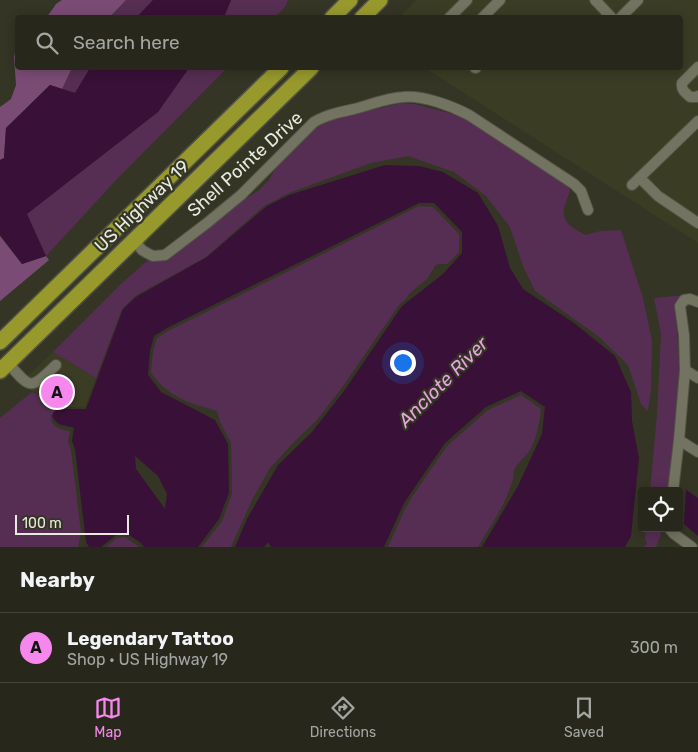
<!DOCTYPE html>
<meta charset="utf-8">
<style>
:root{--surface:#27281b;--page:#2f3024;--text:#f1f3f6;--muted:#a4a6a3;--line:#43443a;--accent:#f688ed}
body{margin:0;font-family:Rubik,sans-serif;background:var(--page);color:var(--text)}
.controls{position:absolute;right:15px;bottom:15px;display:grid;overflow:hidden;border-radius:5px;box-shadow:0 2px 12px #0003}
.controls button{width:45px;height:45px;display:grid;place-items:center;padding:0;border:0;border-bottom:1px solid var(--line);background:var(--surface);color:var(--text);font:25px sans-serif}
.scale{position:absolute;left:15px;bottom:12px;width:114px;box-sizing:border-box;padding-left:5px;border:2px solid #e9eadf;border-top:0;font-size:14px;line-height:18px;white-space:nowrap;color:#e9eadf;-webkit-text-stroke:4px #343524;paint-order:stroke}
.you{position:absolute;left:402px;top:362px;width:18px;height:18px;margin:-12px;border:4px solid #fff;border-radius:50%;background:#1a73e8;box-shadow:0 0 0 8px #1a73e833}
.badge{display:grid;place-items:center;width:32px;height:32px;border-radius:50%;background:var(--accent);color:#111;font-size:16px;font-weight:700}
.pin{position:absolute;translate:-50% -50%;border:2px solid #fff;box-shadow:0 1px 5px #0006}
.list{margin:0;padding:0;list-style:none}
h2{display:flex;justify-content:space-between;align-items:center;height:65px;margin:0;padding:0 20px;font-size:21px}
h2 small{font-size:16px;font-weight:400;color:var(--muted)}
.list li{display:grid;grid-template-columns:32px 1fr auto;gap:15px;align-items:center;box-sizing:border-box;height:70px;padding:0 20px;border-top:1px solid var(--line)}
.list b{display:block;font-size:19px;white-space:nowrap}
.list p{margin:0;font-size:16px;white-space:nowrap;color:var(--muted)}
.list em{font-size:16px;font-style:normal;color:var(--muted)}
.icon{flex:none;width:28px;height:28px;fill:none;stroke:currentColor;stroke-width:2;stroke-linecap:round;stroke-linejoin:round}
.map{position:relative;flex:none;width:698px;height:547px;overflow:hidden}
.search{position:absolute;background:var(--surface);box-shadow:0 2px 12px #0003;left:15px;right:15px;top:15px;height:55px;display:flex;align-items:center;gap:12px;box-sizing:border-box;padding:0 18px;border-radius:5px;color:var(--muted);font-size:19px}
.sheet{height:135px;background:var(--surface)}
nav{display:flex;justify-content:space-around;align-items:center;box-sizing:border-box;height:70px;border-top:1px solid var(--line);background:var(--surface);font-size:14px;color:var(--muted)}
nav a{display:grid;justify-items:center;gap:2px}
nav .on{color:var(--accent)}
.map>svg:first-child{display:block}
.built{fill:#3b3c24}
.green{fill:#562e53}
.forest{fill:#7a4c75}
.water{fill:#391037;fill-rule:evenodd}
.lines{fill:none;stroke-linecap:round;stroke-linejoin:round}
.minor-casing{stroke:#515243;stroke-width:12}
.highway-casing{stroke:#515243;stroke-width:18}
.minor{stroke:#727360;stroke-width:10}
.highway{stroke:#97992c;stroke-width:15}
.labels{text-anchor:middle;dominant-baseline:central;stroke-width:4.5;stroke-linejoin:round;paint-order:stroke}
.street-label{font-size:18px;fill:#e9eadf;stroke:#343524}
.water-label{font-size:19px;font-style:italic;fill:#e8a3e1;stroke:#343524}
</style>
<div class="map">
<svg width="698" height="547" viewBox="0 0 698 547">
<rect width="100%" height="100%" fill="#343524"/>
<g class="built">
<polygon points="416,0 698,0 698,116 626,185 632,191 698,127 698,243 425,68 680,68 680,18 399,18"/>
<polygon points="53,352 96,378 85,407 58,407 44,397 19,384"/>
</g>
<g class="green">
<polygon points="126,0 153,0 137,17 110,18"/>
<polygon points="231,0 288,0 285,7 275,17 224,17"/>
<polygon points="72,68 90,68 75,93 62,89"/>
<polygon points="189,68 227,68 118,178 46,256 26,214 158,112"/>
<path d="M402 103 414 104 461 116 570 187C570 194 568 196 566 202 558 222 572 228 586 235L600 231 621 230 643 298 652 341 651 389 648 411 641 404 628 365 598 336 535 291 523 266 510 227 486 196 454 172 408 156 371 163 289 193 264 206 206 257 135 296 122 309 96 378 53 352 121 284 148 260 161 261 179 250 241 201 258 191 269 180 278 164 316 128 323 123 342 117Z"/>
<path d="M419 206 433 207 459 234V252L447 264H438L435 266 428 278 409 294 406 299 399 305 341 389 316 421 294 442 270 468 252 500 231 547H202L222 521 232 494 231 443 220 422 217 411C188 402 171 399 151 373L153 351 157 338 168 331Z"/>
<polygon points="686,295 677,300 675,307 677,326 679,366 677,405 668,491 650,491 657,415 661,334 654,298"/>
<path d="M32 392 44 397 58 407 51 416C51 427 61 430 70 431L68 442 71 450 81 532 78 547H0V418Z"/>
<path d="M521 395 541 409C539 425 537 439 528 453 523 459 516 464 514 471 513 475 514 479 512 482 505 506 490 526 478 547H388L404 511 412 497 447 446 488 410Z"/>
<polygon points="646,528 663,528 656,547 643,547 647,544 645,538"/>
<polygon points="125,537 139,547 106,547 117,538"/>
</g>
<g class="forest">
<polygon points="62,0 126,0 110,17 47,17 56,4"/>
<polygon points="17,44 18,68 72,68 62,89 50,85 6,128 4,158 0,160 0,107 11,99 16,85 14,57"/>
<polygon points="0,236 22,264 46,256 49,260 0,301"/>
</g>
<g class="water">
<polygon points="153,0 231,0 224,17 137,17"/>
<polygon points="90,68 189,68 158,112 27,214 46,256 22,264 0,235 0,160 4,158 6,128 50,85 75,93"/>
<path d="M385 165 419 166 443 172 478 193 498 226 510 268 523 289 574 323 615 356 631 392 632 421 639 458 631 536 625 547H482L518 486 542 434 545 407 521 391 486 407 445 443 404 503 384 547H271L268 542 264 547H235L247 519 278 465 312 432 344 391 402 306 443 274 462 253V232L434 203H419L167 328 154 336 150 351 148 375 161 392 215 420 228 444 229 493 219 519 198 547H144L141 543 126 533 116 535 101 547H89L86 542 75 449 72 441 74 428C64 424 59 428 52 416L54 412 58 409H86L123 309 136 297 207 257 267 206 289 195ZM135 456 158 476 167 494 165 509 136 469Z"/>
<polygon points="686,490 698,498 698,536 684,524"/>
</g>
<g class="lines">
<g class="minor-casing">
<g id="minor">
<polyline points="595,0 612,18"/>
<polyline points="449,18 467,0"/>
<polyline points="482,18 500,0"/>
<polyline points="620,18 638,0"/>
<path d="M698 67 682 83C681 90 685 92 690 97H697L698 96"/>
<polyline points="475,68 476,68"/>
<polyline points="640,178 658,196 698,223"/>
<polyline points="632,185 698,121"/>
<path d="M134 240 142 250 147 253 153 256 165 255 207 223 241 195 314 122C326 115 340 112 354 109 370 105 386 98 403 97 423 95 452 106 469 115L574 184 581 191 588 210"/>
<path d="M8 363C32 391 30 389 56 365"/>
<polyline points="685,370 698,378"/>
<polyline points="679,440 698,452"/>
<polyline points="673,491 679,440 685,370 684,335 680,306 684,300 690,299 698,302"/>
<polyline points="669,528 674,534 692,547"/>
</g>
</g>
<g class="highway-casing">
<g id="highway">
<polyline points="332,18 350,0"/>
<polyline points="362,18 380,0"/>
<polyline points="0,342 281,68"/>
<polyline points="0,371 311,68"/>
</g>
</g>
<use href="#minor" class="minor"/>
<use href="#highway" class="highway"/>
</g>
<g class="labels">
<g class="street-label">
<text transform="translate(245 164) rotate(-42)">Shell Pointe Drive</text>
<text transform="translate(142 206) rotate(-44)">US Highway 19</text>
</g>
<g class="water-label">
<text transform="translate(443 382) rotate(-45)">Anclote River</text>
</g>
</g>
</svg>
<div class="controls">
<button><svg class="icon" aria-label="locate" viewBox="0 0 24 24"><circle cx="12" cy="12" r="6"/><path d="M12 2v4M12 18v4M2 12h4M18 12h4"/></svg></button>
</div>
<div class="scale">100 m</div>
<div class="you"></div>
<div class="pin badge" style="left:57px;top:392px">A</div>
<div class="search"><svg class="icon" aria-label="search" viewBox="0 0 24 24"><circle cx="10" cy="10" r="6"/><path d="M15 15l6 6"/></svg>Search here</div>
</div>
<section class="sheet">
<h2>Nearby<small></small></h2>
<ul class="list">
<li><span class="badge">A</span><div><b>Legendary Tattoo</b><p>Shop · US Highway 19</p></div><em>300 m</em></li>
</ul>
</section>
<nav>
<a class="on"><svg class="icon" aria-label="map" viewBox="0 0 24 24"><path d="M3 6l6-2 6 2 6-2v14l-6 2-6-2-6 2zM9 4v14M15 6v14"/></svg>Map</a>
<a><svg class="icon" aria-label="directions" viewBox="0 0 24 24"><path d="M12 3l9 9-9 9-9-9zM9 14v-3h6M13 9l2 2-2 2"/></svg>Directions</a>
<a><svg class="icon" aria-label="saved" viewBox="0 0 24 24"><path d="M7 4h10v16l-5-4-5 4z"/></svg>Saved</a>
</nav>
